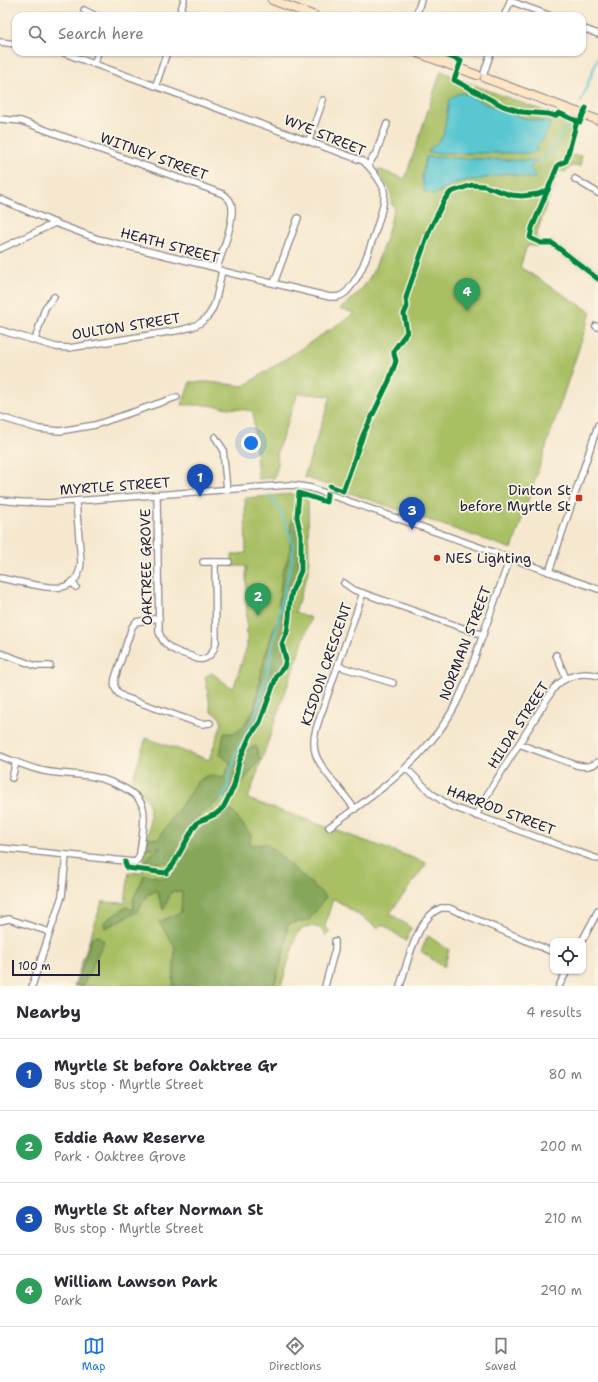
<!DOCTYPE html>
<meta charset="utf-8">
<style>
:root{--surface:#fff;--page:#f7f7f7;--text:#2b2b33;--muted:#7c7c81;--line:#e1e1e2;--accent:#1a73e8}
body{margin:0;font-family:"Shantell Sans",sans-serif;background:var(--page);color:var(--text)}
.controls{position:absolute;right:12px;bottom:12px;display:grid;overflow:hidden;border-radius:8px;box-shadow:0 1px 3px #0004}
.controls button{width:36px;height:36px;display:grid;place-items:center;padding:0;border:0;border-bottom:1px solid var(--line);background:var(--surface);color:var(--text);font:20px sans-serif}
.scale{position:absolute;left:12px;bottom:10px;width:88px;box-sizing:border-box;padding-left:4px;border:2px solid #22223b;border-top:0;font-size:11px;line-height:14px;white-space:nowrap;color:#22223b;-webkit-text-stroke:3px #fcf5e5;paint-order:stroke}
.you{position:absolute;left:251px;top:443px;width:14px;height:14px;margin:-10px;border:3px solid #fff;border-radius:50%;background:#1a73e8;box-shadow:0 0 0 6px #1a73e833}
.badge{display:grid;place-items:center;width:26px;height:26px;border-radius:50%;background:var(--accent);color:#fff;font-size:13px;font-weight:700}
.pin{position:absolute;translate:-50% -33px;filter:drop-shadow(0 1px 2px #0008)}
.pin::after{content:'';position:absolute;top:21px;width:14px;height:12px;background:inherit;clip-path:polygon(0 0,100% 0,50% 100%)}
.list{margin:0;padding:0;list-style:none}
h2{display:flex;justify-content:space-between;align-items:center;height:52px;margin:0;padding:0 16px;font-size:17px}
h2 small{font-size:13px;font-weight:400;color:var(--muted)}
.list li{display:grid;grid-template-columns:26px 1fr auto;gap:12px;align-items:center;box-sizing:border-box;height:72px;padding:0 16px;border-top:1px solid var(--line)}
.list b{display:block;font-size:15px;white-space:nowrap}
.list p{margin:0;font-size:13px;white-space:nowrap;color:var(--muted)}
.list em{font-size:13px;font-style:normal;color:var(--muted)}
.icon{flex:none;width:22px;height:22px;fill:none;stroke:currentColor;stroke-width:2;stroke-linecap:round;stroke-linejoin:round}
.map{position:relative;flex:none;width:598px;height:986px;overflow:hidden}
.search{position:absolute;background:var(--surface);box-shadow:0 1px 3px #0004;left:12px;right:12px;top:12px;height:44px;display:flex;align-items:center;gap:10px;box-sizing:border-box;padding:0 14px;border-radius:12px;color:var(--muted);font-size:15px}
.sheet{height:340px;background:var(--surface)}
nav{display:flex;justify-content:space-around;align-items:center;box-sizing:border-box;height:56px;border-top:1px solid var(--line);background:var(--surface);font-size:11px;color:var(--muted)}
nav a{display:grid;justify-items:center;gap:2px}
nav .on{color:var(--accent)}
.map>svg:first-child{display:block}
.green{fill:#a8bf64;stroke:#657050}
.forest{fill:#86a65a;stroke:#54644a}
.water{fill:#5ac7d0;stroke:#3e7486}
.lines{fill:none;stroke-linecap:round;stroke-linejoin:round}
.stream{stroke:#5ac7d0;stroke-width:2}
.street-casing{stroke:#8c8585;stroke-width:8}
.secondary-casing{stroke:#8c8585;stroke-width:10}
.street{stroke:#fff;stroke-width:5.5}
.secondary{stroke:#fde5c5;stroke-width:8}
.cycleway-casing{stroke:#fcf5e5;stroke-width:8}
.cycleway{stroke:#00873e;stroke-width:5}
.poi-dot{fill:#c8321e;stroke:#fcf5e5;stroke-width:1.5}
.labels{text-anchor:middle;dominant-baseline:central;stroke-width:3.5;stroke-linejoin:round;paint-order:stroke}
.street-label{font-size:14px;fill:#22223b;stroke:#fcf5e5}
.poi-label{font-size:14px;fill:#22223b;stroke:#fcf5e5;text-anchor:end}
</style>
<div class="map">
<svg width="598" height="986" viewBox="0 0 598 986">
<rect width="100%" height="100%" fill="#fcf5e5"/>
<filter id="ink" filterUnits="userSpaceOnUse"><feTurbulence type="fractalNoise" baseFrequency=".025" numOctaves="2"/><feDisplacementMap in="SourceGraphic" scale="8" xChannelSelector="R" yChannelSelector="G"/><feConvolveMatrix kernelMatrix="1 2 1 2 8 2 1 2 1" color-interpolation-filters="sRGB"/></filter>
<filter id="wash" filterUnits="userSpaceOnUse"><feTurbulence type="fractalNoise" baseFrequency=".012" numOctaves="4" result="noise"/><feDisplacementMap in="SourceGraphic" scale="16" xChannelSelector="R" yChannelSelector="G"/><feGaussianBlur stdDeviation="0.9" result="paint"/><feColorMatrix in="noise" values="0 0 0 0 0 0 0 0 0 0 0 0 0 0 0 0 0 1.4 0 .05"/><feComposite in="paint" operator="in"/></filter>
<g filter="url(#wash)">
<rect width="100%" height="100%" fill="#f6e8cf"/>
<g class="green">
<path d="M441 71 468 83 577 123 569 155 582 156 580 166H572L565 172 558 170 535 238 539 240V246H527L520 267 591 312 512 549 304 477 331 396 298 393 277 452 278 465 274 478 258 479 253 411 207 405H182L190 382H208L244 386 355 313 340 309C348 302 357 295 364 286 381 263 387 232 395 206L391 204C394 191 385 182 377 172L378 169 405 179Z"/>
<path d="M291 494 308 497 309 570 295 612 311 618 248 799 427 863 390 913 411 928 406 941 382 924 378 928 333 898 325 926 330 932 326 936 320 928 311 926 305 927 297 933 281 986H74L102 902 125 903 129 872 142 873C144 857 154 815 148 802 145 794 138 789 131 784L146 738 209 760 222 723 218 715 211 712 205 677 212 673 233 689 247 646 246 566H232V555L246 553 245 498Z"/>
<polygon points="428,936 449,950 444,968 421,951"/>
</g>
<g class="forest">
<polygon points="291,519 300,527 299,563 305,564 300,579 291,591 283,649 284,667 271,684 254,728 239,753 256,746 260,760 241,784 238,763 229,794 200,814 187,835 209,818 231,810 251,835 250,845 267,844 326,897 309,920 288,924 285,949 274,986 173,986 175,947 159,922 181,912 182,892 172,891 163,910 157,891 148,894 137,912 105,928 104,922 126,907 134,910 133,900 144,875 165,878 172,868 166,862 144,865 152,853 161,847 145,849 149,838 158,839 198,781 208,775 223,778 231,763 220,755 224,733 235,733 241,729 254,709 264,659 274,628 280,615 279,602 282,574 290,552"/>
<polygon points="99,936 104,941 83,986 76,986 92,937"/>
</g>
<g class="water">
<polygon points="460,93 466,94 496,109 524,118 551,123 543,140 537,145 537,151 532,153 429,153 429,150 441,139 444,133 449,100 452,97"/>
<polygon points="426,157 537,161 530,168 537,178 527,178 507,173 477,180 467,180 452,184 434,195 424,191 422,176"/>
</g>
<g class="lines">
<g class="stream">
<polyline points="581,102 598,57"/>
<polyline points="541,163 571,122"/>
<polyline points="221,801 228,788 229,775 234,761 236,752 255,717 266,679 281,604 292,560 293,547 289,531 278,506 270,495"/>
</g>
</g>
</g>
<g filter="url(#ink)">
<g class="lines">
<g class="street-casing">
<g id="street">
<polyline points="510,1 551,16"/>
<polyline points="84,10 96,16"/>
<polyline points="179,16 184,0"/>
<polyline points="416,16 421,0"/>
<polyline points="504,16 511,0"/>
<polyline points="582,28 598,34"/>
<polyline points="0,42 16,44"/>
<polyline points="95,63 98,52"/>
<polyline points="484,73 491,52"/>
<polyline points="156,85 167,52"/>
<path d="M0 119 21 121 223 194C225 196 228 198 230 201 238 214 221 254 217 268"/>
<polyline points="309,140 323,100"/>
<polyline points="368,165 376,153 387,124"/>
<polyline points="575,179 598,193"/>
<path d="M0 199 55 223 98 239 217 268 222 271 330 297C336 297 340 297 345 293 350 289 354 282 358 276 365 263 387 204 384 191 383 183 369 166 363 161L61 52"/>
<polyline points="552,243 598,279"/>
<polyline points="0,249 55,223"/>
<polyline points="274,283 298,218"/>
<polyline points="596,326 598,327"/>
<path d="M0 330 56 347 69 348 181 330C189 328 198 326 204 320 217 310 218 286 222 271"/>
<polyline points="35,340 45,308 54,297"/>
<polyline points="0,417 39,429 60,431 95,425 177,397"/>
<polyline points="215,437 223,449 227,490"/>
<path d="M157 495 159 632C164 648 176 652 191 656 194 658 199 660 203 659 210 658 215 649 216 642L215 562"/>
<polyline points="0,500 20,502 48,503 289,485 300,486 311,488 598,589"/>
<polyline points="203,562 229,562"/>
<polyline points="549,572 598,425"/>
<path d="M0 578C10 580 20 582 30 584 53 589 78 594 81 562L76 502"/>
<polyline points="72,582 76,587"/>
<polyline points="344,583 354,590 483,635"/>
<path d="M159 618 136 622 132 627 115 678C113 687 116 693 124 697L195 722 202 724 210 723"/>
<polyline points="0,653 36,666 50,666"/>
<polyline points="556,655 566,678"/>
<polyline points="338,666 393,683"/>
<path d="M519 744 576 765C585 767 591 767 598 762"/>
<path d="M0 756C14 761 29 768 44 771 59 774 74 774 90 776 105 779 136 789 142 805 147 817 141 841 140 854L138 859 135 862 0 848"/>
<polyline points="406,768 431,793 450,806 598,859"/>
<polyline points="12,778 16,762"/>
<path d="M355 809C347 799 340 789 332 780 317 761 309 750 317 726L363 593"/>
<path d="M476 816 482 803 554 688C565 676 582 671 598 676"/>
<path d="M329 827C372 797 417 765 446 721 456 706 463 690 469 674L510 558"/>
<polyline points="0,921 9,919 50,932"/>
<polyline points="582,941 598,911"/>
<polyline points="32,986 62,896 66,856"/>
<polyline points="325,986 335,949 335,941"/>
<path d="M400 986C407 964 417 917 441 908H449L553 952"/>
<polyline points="559,986 567,971"/>
</g>
</g>
<g class="secondary-casing">
<g id="secondary">
<polyline points="272,0 315,16"/>
<polyline points="415,52 477,75"/>
<polyline points="485,78 598,120"/>
</g>
</g>
<use href="#street" class="street"/>
<use href="#secondary" class="secondary"/>
<g class="cycleway-casing">
<g id="cycleway">
<polyline points="437,52 461,61 454,80 503,106 522,112 548,114 555,116 559,113 577,121"/>
<polyline points="586,108 580,122 577,121 566,161 558,165 532,228 530,238 541,243 552,243 598,279"/>
<polyline points="330,486 343,491 363,435 389,381 396,361 394,354 394,350 407,332 404,314 407,307 406,298 409,288 430,229 445,199 451,192 472,185 484,186 511,195 522,196 538,194 548,190"/>
<polyline points="125,862 127,868 166,873 173,865 194,827 198,822 216,814 223,808 234,786 239,762 243,752 250,736 260,722 277,675 284,667 286,660 282,644 287,632 289,618 290,602 292,591 301,571 301,535 297,517 299,493 326,502 327,494"/>
</g>
</g>
<use href="#cycleway" class="cycleway"/>
</g>
</g>
<g class="poi-dot">
<rect x="575" y="494" width="8" height="8" rx="2"/>
<circle cx="437" cy="558" r="4"/>
</g>
<g class="labels">
<g class="street-label">
<text transform="translate(325 135) rotate(22)">WYE STREET</text>
<text transform="translate(154 156) rotate(20)">WITNEY STREET</text>
<text transform="translate(170 245) rotate(15)">HEATH STREET</text>
<text transform="translate(126 326) rotate(-9)">OULTON STREET</text>
<text transform="translate(115 486) rotate(-4)">MYRTLE STREET</text>
<text transform="translate(146 567) rotate(-91)">OAKTREE GROVE</text>
<text transform="translate(465 643) rotate(-69)">NORMAN STREET</text>
<text transform="translate(326 664) rotate(-71)">KISDON CRESCENT</text>
<text transform="translate(518 725) rotate(-57)">HILDA STREET</text>
<text transform="translate(501 810) rotate(21)">HARROD STREET</text>
</g>
<g class="poi-label">
<text x="571" y="490">Dinton St<tspan x="571" dy="16">before Myrtle St</tspan></text>
<text x="445" y="558" text-anchor="start">NES Lighting</text>
</g>
</g>
</svg>
<div class="controls">
<button><svg class="icon" aria-label="locate" viewBox="0 0 24 24"><circle cx="12" cy="12" r="6"/><path d="M12 2v4M12 18v4M2 12h4M18 12h4"/></svg></button>
</div>
<div class="scale">100 m</div>
<div class="you"></div>
<div class="pin badge" style="left:200px;top:497px;background:#1a4fb4">1</div>
<div class="pin badge" style="left:258px;top:616px;background:#2e9e5b">2</div>
<div class="pin badge" style="left:412px;top:530px;background:#1a4fb4">3</div>
<div class="pin badge" style="left:467px;top:311px;background:#2e9e5b">4</div>
<div class="search"><svg class="icon" aria-label="search" viewBox="0 0 24 24"><circle cx="10" cy="10" r="6"/><path d="M15 15l6 6"/></svg>Search here</div>
</div>
<section class="sheet">
<h2>Nearby<small>4 results</small></h2>
<ul class="list">
<li><span class="badge" style="background:#1a4fb4">1</span><div><b>Myrtle St before Oaktree Gr</b><p>Bus stop · Myrtle Street</p></div><em>80 m</em></li>
<li><span class="badge" style="background:#2e9e5b">2</span><div><b>Eddie Aaw Reserve</b><p>Park · Oaktree Grove</p></div><em>200 m</em></li>
<li><span class="badge" style="background:#1a4fb4">3</span><div><b>Myrtle St after Norman St</b><p>Bus stop · Myrtle Street</p></div><em>210 m</em></li>
<li><span class="badge" style="background:#2e9e5b">4</span><div><b>William Lawson Park</b><p>Park</p></div><em>290 m</em></li>
</ul>
</section>
<nav>
<a class="on"><svg class="icon" aria-label="map" viewBox="0 0 24 24"><path d="M3 6l6-2 6 2 6-2v14l-6 2-6-2-6 2zM9 4v14M15 6v14"/></svg>Map</a>
<a><svg class="icon" aria-label="directions" viewBox="0 0 24 24"><path d="M12 3l9 9-9 9-9-9zM9 14v-3h6M13 9l2 2-2 2"/></svg>Directions</a>
<a><svg class="icon" aria-label="saved" viewBox="0 0 24 24"><path d="M7 4h10v16l-5-4-5 4z"/></svg>Saved</a>
</nav>
